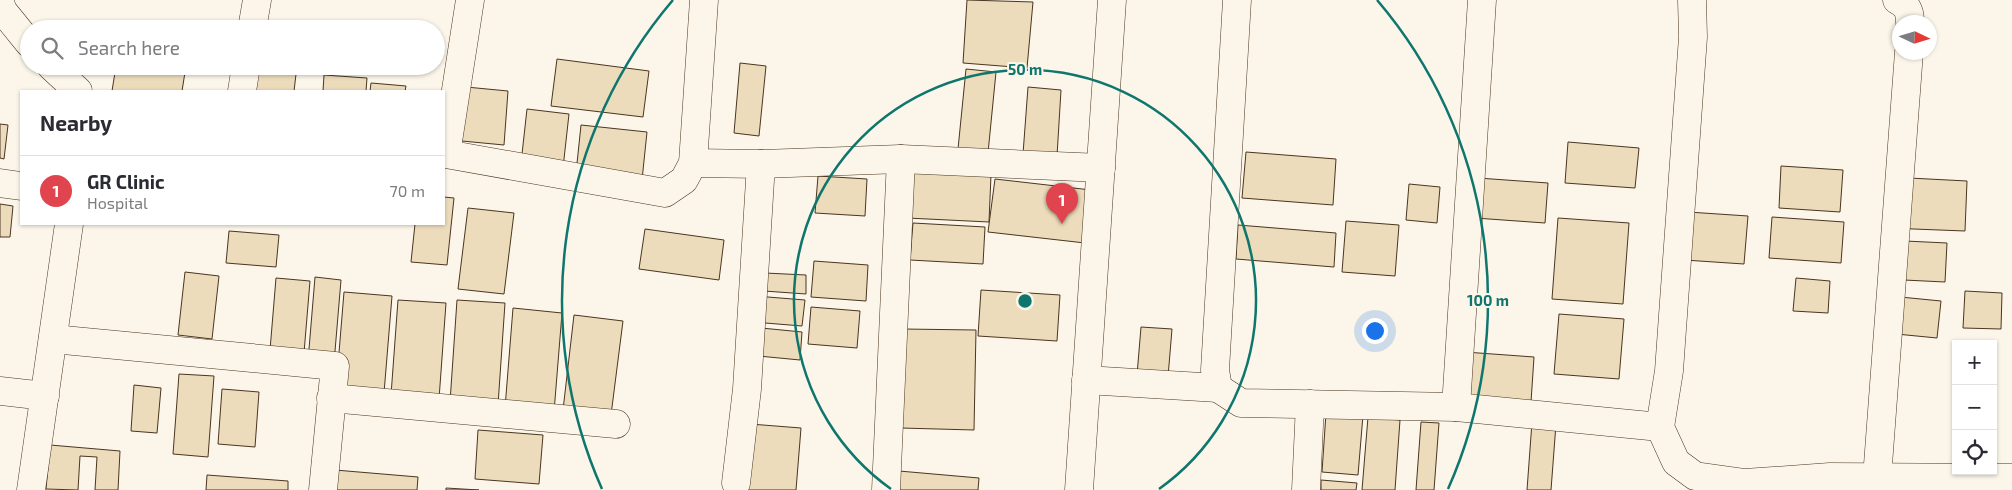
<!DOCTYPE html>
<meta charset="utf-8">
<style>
:root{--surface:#fff;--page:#f2f2f3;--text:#2b2b33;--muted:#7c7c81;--line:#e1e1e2;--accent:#d93025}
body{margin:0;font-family:"Exo 2",sans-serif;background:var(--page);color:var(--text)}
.controls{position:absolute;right:15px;bottom:15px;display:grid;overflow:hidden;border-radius:0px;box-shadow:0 1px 4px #0004}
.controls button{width:45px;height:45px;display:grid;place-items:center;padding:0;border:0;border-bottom:1px solid var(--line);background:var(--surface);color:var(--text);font:25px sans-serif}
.compass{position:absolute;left:1892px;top:15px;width:45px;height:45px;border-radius:50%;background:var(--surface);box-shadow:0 1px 4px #0004;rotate:94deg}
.you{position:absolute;left:1374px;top:330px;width:18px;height:18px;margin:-12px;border:4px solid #fff;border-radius:50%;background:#1a73e8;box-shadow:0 0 0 8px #1a73e833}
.badge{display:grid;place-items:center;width:32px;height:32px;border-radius:50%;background:var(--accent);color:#fff;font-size:16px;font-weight:700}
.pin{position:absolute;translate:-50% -41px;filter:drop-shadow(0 1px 2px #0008)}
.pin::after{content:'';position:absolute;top:26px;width:18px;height:15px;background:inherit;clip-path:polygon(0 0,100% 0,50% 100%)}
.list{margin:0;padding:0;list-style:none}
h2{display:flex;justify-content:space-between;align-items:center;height:65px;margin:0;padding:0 20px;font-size:21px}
h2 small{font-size:16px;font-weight:400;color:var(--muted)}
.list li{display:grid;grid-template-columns:32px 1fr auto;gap:15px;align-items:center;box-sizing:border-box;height:70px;padding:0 20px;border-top:1px solid var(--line)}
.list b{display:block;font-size:19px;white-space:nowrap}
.list p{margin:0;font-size:16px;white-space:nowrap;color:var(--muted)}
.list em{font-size:16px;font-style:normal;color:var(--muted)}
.icon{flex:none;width:28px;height:28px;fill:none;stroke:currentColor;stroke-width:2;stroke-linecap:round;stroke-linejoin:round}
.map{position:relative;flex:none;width:2012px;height:490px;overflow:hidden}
.search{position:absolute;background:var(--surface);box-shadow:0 1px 4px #0004;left:20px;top:20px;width:425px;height:55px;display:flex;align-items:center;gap:12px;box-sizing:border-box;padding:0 18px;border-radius:28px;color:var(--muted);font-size:19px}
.panel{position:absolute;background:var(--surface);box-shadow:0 1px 4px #0004;left:20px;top:90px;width:425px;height:135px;border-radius:0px}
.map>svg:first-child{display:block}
.building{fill:#ecdcbc;stroke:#4a3520}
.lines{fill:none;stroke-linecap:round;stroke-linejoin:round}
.street-casing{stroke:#4a3520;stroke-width:29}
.street{stroke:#fbf6e9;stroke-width:28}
.ring{fill:none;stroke:#0f766e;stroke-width:2.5}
.centre{fill:#0f766e;stroke:#fbf6e9;stroke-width:2.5}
.ring-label{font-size:15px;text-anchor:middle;font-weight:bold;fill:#0f766e;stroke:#fbf6e9;stroke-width:4;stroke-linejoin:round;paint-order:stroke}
</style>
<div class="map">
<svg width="2012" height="490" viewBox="0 0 2012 490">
<rect width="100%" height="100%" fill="#fbf6e9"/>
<g class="building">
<polygon points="967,0 1033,2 1027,68 963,63"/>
<polygon points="557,59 649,71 643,117 551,106"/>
<polygon points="740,63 766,66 759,136 734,133"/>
<polygon points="116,66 186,66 182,91 112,91"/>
<polygon points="257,66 297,66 294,91 254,91"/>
<polygon points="966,69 996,72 988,153 958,149"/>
<polygon points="324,75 367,78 366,91 323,91"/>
<polygon points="371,83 406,86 405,91 370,91"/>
<polygon points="466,87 508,91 504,145 462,141"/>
<polygon points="1028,87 1061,90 1057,156 1023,154"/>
<polygon points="527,109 569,114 563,168 521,163"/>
<polygon points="0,124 8,125 4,159 0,158"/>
<polygon points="581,125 647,132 642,180 576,173"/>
<polygon points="1568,142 1639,148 1635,188 1565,183"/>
<polygon points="1246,152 1336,159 1333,205 1242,198"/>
<polygon points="1781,166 1843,170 1840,212 1779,208"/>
<polygon points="909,171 991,175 989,222 907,218"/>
<polygon points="818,176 867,179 865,216 815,213"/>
<polygon points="1890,177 1967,181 1965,231 1888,228"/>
<polygon points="1478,178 1548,183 1545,223 1475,218"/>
<polygon points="995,179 1091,190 1085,243 988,232"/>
<polygon points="1409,184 1440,187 1437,223 1406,220"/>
<polygon points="444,197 454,198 447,265 411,262 415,224 444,224"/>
<polygon points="0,204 13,206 10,237 0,237"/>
<polygon points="468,208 514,213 504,294 458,289"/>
<polygon points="1688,212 1748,216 1744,264 1684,260"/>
<polygon points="1772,217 1844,222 1841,263 1769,258"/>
<polygon points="1558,218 1629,223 1623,304 1552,299"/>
<polygon points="1346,221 1399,225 1395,276 1342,272"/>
<polygon points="913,223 985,227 983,264 910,260"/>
<polygon points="1238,225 1336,233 1334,267 1236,259"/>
<polygon points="645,229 724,240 719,280 639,269"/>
<polygon points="229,231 279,235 276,267 226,263"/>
<polygon points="1905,241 1947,243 1945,282 1904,280"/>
<polygon points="814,261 868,265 866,301 811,297"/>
<polygon points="185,272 219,276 212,339 178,335"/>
<polygon points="765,273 806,275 806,294 764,291"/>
<polygon points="315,277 341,280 334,363 308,361"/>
<polygon points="276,278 310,281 304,353 270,350"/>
<polygon points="1796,278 1830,281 1828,313 1793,311"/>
<polygon points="981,290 1060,295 1057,341 978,336"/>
<polygon points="1965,291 2002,293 2001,329 1963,328"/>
<polygon points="344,292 392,296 384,393 336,389"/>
<polygon points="755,296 805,300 802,326 753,322"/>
<polygon points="1890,296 1941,301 1937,338 1886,333"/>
<polygon points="398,300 446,303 439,399 391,395"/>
<polygon points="457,300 505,303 498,405 450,402"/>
<polygon points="811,307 860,311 857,348 808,344"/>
<polygon points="513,308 562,313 554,412 505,408"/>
<polygon points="1559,314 1624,319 1619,379 1554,374"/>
<polygon points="574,315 623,321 611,415 563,410"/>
<polygon points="751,327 802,332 800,360 748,355"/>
<polygon points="1141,327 1172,329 1168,377 1137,375"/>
<polygon points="903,329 976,330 974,430 901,428"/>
<polygon points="1465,352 1534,357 1531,402 1462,396"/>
<polygon points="179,374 214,376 208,457 173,454"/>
<polygon points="134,385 161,388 157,433 131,431"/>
<polygon points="222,389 259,392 255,447 218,444"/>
<polygon points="1326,413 1363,415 1358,475 1322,472"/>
<polygon points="1368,417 1400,420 1395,490 1362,490"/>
<polygon points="1421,422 1439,423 1434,490 1416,490"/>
<polygon points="1532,422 1556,424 1551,490 1527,490"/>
<polygon points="750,424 801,428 796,490 745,490"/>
<polygon points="478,430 543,435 539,484 475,479"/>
<polygon points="50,445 120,451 118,490 95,490 97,457 80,456 78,490 46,489"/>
<polygon points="335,470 418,477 417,490 334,490"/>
<polygon points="899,471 979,478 978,490 897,490"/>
<polygon points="207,475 288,481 288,490 206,490"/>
<polygon points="1321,480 1357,483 1356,490 1321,490"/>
<polygon points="446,488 479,490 446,490"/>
</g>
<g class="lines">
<g class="street-casing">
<g id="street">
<polyline points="470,0 446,154 665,193 684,180 693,163 704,0"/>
<polyline points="1237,0 1215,370 1218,388 1241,403 1456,407"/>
<polyline points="1482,0 1456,407 1660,427"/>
<polyline points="1692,0 1693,37 1669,371 1660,427 1676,462 1695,476 1745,483 1830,477 2012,478"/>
<path d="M1897 0C1907 5 1910 11 1910 22"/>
<polyline points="0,3 3,11 29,43"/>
<polyline points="252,29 257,0"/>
<polyline points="51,66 78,91"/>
<polyline points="242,91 246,66"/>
<polyline points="693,163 761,164 901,159 1101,168"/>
<polyline points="0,183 21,186"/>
<polyline points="53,339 335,366 323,490"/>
<polyline points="1086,380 1218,388"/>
<polyline points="0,391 45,396"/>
<polyline points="331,398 616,424"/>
<polyline points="1877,478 1909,52"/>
<polyline points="736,483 747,389 761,164"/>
<polyline points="31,490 69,224"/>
<polyline points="886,490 901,159"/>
<polyline points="1079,490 1112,0"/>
<polyline points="1306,490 1310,404"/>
</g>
</g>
<use href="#street" class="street"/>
</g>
<g class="ring">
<path d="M891 489A231 231 0 1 1 1159 489"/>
<path d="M602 489A463 463 0 0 1 673 0M1377 0A463 463 0 0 1 1448 489"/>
</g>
<circle cx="1025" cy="301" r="8" class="centre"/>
<g class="ring-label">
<text x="1025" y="75">50 m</text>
<text x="1488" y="306">100 m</text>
</g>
</svg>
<div class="controls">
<button>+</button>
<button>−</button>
<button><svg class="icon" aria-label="locate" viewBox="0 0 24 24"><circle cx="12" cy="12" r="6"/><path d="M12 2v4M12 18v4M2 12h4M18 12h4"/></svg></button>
</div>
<svg class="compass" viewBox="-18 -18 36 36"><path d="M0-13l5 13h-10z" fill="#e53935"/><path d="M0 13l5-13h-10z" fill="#7c7c81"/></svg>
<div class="you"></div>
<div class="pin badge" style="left:1062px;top:224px;background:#e0444e">1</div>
<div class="search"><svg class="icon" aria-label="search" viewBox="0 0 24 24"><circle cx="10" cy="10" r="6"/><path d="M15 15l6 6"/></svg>Search here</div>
<section class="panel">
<h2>Nearby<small></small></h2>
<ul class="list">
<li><span class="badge" style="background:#e0444e">1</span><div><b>GR Clinic</b><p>Hospital</p></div><em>70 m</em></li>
</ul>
</section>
</div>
